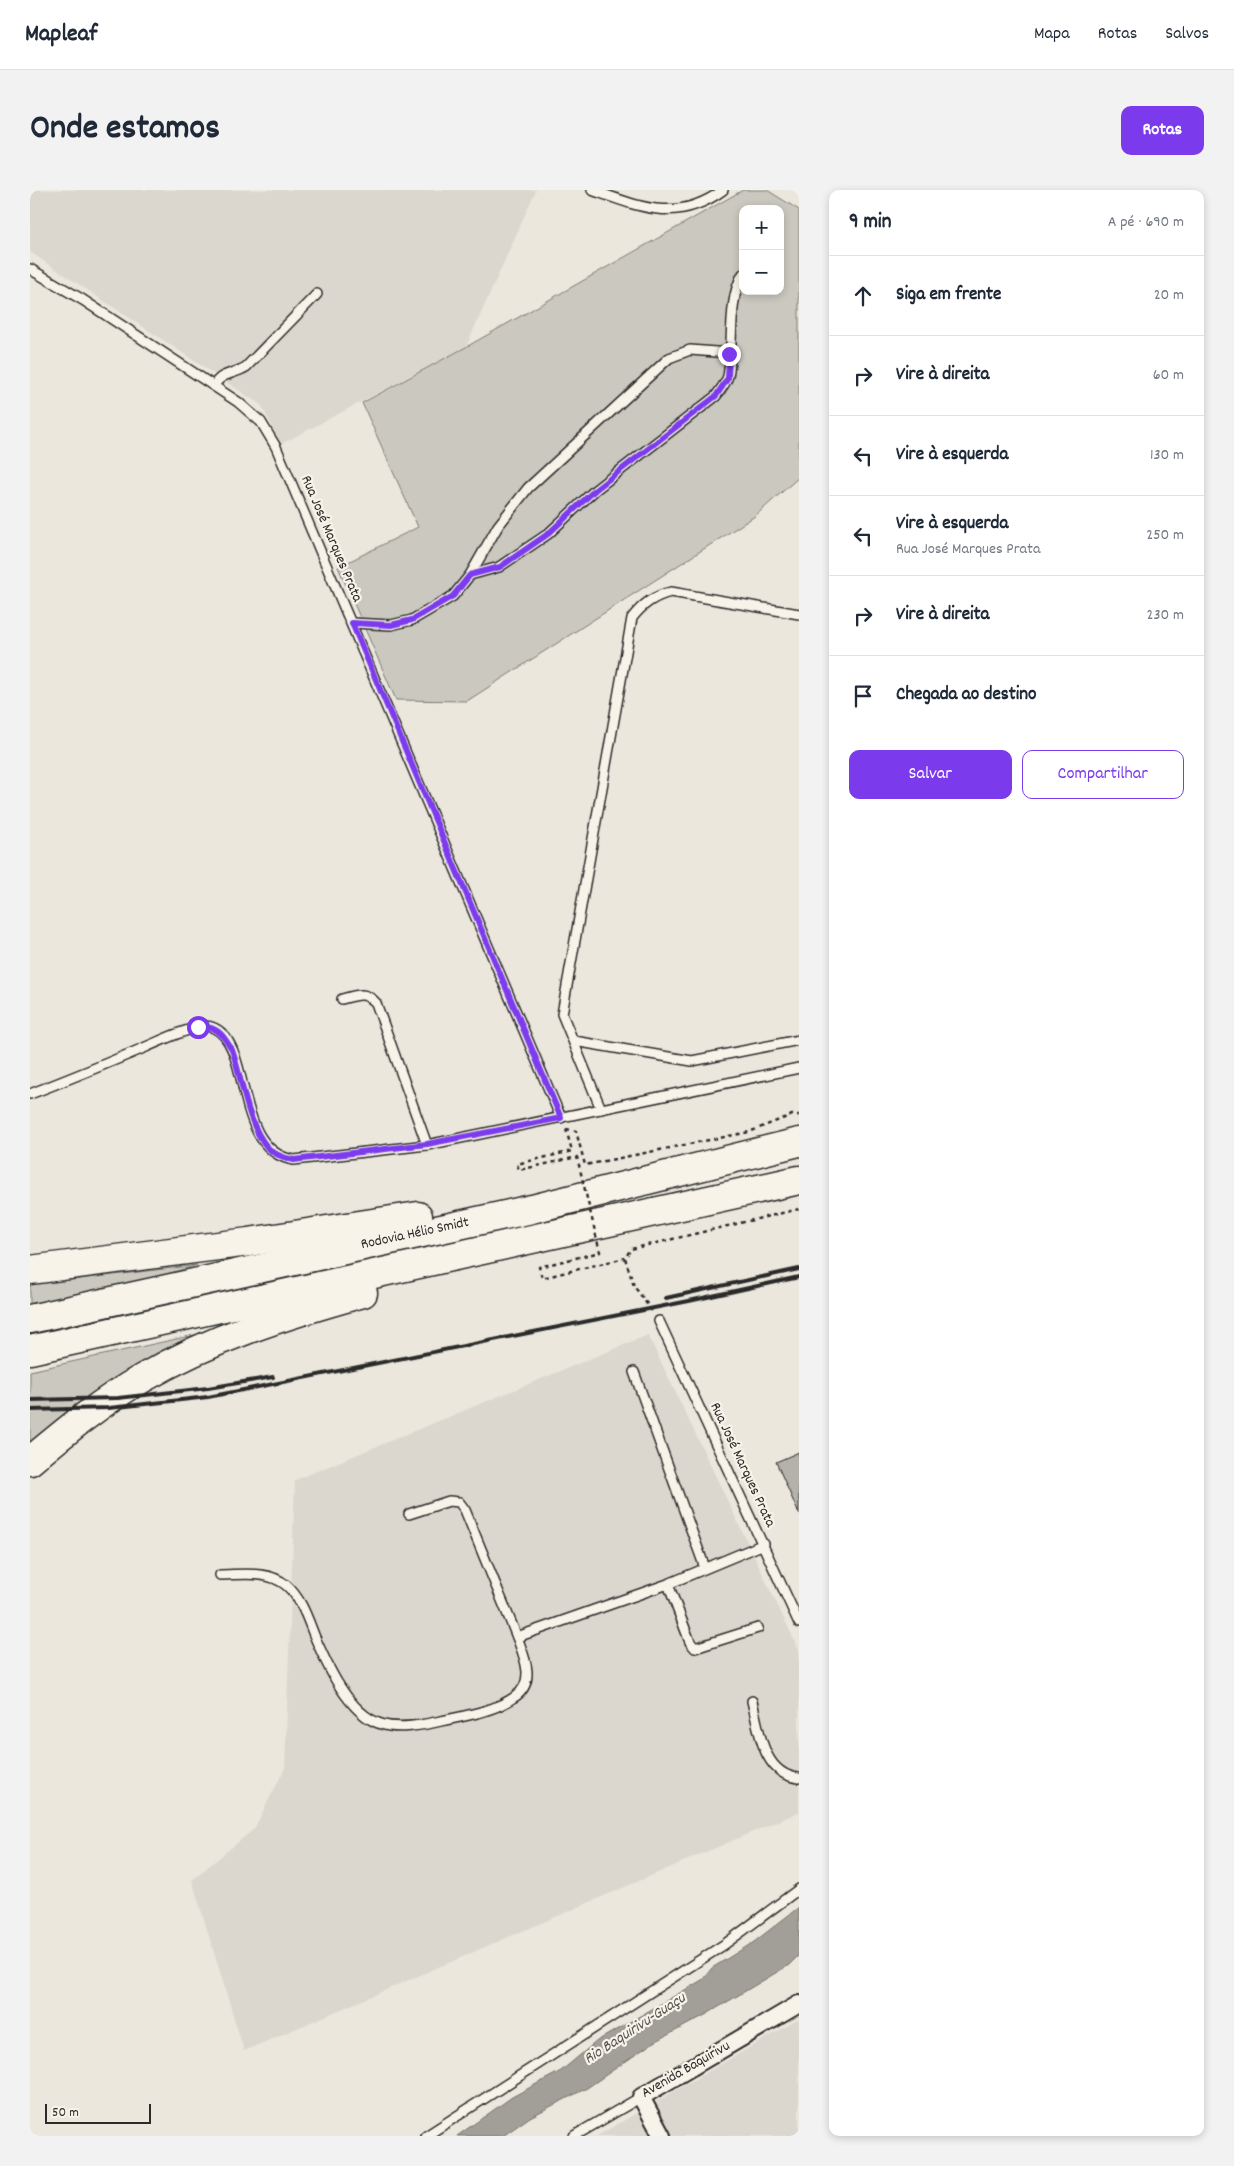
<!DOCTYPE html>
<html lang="pt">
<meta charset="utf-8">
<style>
:root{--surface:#fff;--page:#f2f2f3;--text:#1f2937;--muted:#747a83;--line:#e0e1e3;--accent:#7c3aed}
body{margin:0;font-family:Dekko,sans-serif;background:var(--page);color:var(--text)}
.controls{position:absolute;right:15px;top:15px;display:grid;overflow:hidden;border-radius:10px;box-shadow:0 2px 8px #0003}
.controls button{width:45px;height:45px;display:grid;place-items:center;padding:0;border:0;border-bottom:1px solid var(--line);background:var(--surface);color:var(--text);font:25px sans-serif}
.scale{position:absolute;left:15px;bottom:12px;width:106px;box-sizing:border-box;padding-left:5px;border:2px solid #2b2b2b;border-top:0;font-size:14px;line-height:18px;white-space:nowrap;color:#2b2b2b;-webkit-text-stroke:4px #f7f3e8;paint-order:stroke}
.stop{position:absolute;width:15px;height:15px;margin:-11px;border:4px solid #7c3aed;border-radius:50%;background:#fff}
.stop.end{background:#7c3aed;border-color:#fff;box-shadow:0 1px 5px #0008}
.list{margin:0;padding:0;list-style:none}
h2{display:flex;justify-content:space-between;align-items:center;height:65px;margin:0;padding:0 20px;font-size:21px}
h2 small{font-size:16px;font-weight:400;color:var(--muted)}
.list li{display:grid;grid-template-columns:32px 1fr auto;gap:15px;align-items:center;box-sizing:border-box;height:80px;padding:0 20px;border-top:1px solid var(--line)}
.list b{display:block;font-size:19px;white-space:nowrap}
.list p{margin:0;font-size:16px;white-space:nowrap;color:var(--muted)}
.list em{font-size:16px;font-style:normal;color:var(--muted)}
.actions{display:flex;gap:10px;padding:15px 20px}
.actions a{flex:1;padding:11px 0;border:1px solid var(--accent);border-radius:10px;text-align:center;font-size:18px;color:var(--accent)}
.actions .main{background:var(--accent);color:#fff}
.icon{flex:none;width:28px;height:28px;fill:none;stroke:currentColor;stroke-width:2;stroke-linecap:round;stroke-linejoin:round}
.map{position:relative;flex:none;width:769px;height:1946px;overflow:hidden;border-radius:10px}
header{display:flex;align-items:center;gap:30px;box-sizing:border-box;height:70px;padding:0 25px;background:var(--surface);border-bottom:1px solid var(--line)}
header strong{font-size:24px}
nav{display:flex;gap:28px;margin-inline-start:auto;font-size:18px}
.intro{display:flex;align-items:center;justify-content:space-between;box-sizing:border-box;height:120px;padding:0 30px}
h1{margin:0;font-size:35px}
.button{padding:12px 22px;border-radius:10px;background:var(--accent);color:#fff;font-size:18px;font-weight:700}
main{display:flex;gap:30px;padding:0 30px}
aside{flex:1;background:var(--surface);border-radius:10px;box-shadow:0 2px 8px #0003}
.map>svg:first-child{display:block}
.built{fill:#dbd7ce}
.green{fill:#cbc8bf;stroke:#7b7a75;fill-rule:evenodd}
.water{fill:#a29f98;stroke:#72716c}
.building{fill:#b5b2ab;stroke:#2b2b2b}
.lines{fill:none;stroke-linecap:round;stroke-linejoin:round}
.service-casing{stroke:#2b2b2b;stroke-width:12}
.minor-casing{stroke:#2b2b2b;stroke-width:20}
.motorway-casing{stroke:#2b2b2b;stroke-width:31}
.path{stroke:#2b2b2b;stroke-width:2.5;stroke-dasharray:4 4;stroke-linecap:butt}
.service{stroke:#f7f3e8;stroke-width:9}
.minor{stroke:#f7f3e8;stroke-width:16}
.motorway{stroke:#f7f3e8;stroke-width:28}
.rail{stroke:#2b2b2b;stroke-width:4}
.path-bridge{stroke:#2b2b2b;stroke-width:2.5;stroke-dasharray:4 4;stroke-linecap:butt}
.route{stroke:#7c3aed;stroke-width:6}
.labels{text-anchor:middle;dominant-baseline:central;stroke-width:4.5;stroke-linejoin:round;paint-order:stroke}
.street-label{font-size:15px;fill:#2b2b2b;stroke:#f7f3e8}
.water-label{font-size:16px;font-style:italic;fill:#555451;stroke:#f7f3e8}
</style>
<header>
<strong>Mapleaf</strong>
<nav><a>Mapa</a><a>Rotas</a><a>Salvos</a></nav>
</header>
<div class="intro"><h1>Onde estamos</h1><a class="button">Rotas</a></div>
<main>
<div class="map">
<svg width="769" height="1946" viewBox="0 0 769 1946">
<rect width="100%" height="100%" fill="#ebe7dd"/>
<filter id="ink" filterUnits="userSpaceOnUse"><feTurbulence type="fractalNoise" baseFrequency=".02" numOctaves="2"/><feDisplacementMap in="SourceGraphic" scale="10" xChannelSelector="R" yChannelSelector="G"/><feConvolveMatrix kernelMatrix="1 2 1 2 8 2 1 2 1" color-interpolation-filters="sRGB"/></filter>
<g filter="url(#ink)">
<g class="built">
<polygon points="0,0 506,0 436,157 251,254 231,215 0,62"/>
<polygon points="618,1145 769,1460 769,1622 214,1861 162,1690 224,1639 255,1578 265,1290"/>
<polygon points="769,1829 769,1946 567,1946"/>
</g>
<g class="green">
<path d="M713 0H737L769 20V287L725 326 437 511 366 510 308 377 388 337 332 213 436 157ZM713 19H750V101H713Z"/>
<polygon points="167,1075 49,1111 0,1122 0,1095"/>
<polygon points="192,1139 0,1264 0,1181"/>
</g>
<polygon class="water" points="769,1717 769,1765 759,1775 677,1824 621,1854 557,1898 500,1927 473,1946 427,1946 482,1907 531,1881 567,1851 672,1790 682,1778 724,1752"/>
<polygon class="building" points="769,1262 769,1324 746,1272"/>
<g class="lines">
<g class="service-casing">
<g id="service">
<path d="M562 0C610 17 647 34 693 0"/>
<polyline points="0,79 53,110 208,212 231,232 246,257 531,928"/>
<path d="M184 196C191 182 203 185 216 177L287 104"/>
<path d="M440 385 469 377 518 344 565 300 686 206C690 200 697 192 698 186 704 157 697 110 713 84"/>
<polyline points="322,433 361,435 382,430 423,406 440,385 468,336 498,298 639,168 660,160 699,163"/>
<path d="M312 809C327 805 335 801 346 813L397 955"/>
<polyline points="544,851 662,871 769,850"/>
<path d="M0 904C39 889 78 873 116 857 133 850 152 840 170 837 175 836 180 836 184 838 223 855 202 960 264 970L397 955 769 878"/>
<path d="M571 919 532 824 602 428C613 414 624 406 641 402L769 424"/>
<polyline points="629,1131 769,1433"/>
<polyline points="604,1182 675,1378"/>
<polyline points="379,1324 419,1311 429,1312 435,1320 487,1447"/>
<path d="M190 1385C211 1385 238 1380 256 1395 271 1408 277 1427 284 1445 296 1473 318 1524 351 1534 368 1540 393 1535 411 1531 435 1526 466 1521 486 1506 506 1491 494 1466 487 1447L638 1394 734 1354"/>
<polyline points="638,1394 660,1452 665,1458 728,1438"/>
<path d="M722 1511C729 1540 733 1585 769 1588"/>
<polyline points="396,1946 695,1754 769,1699"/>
<polyline points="544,1946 611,1907"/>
</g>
</g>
<g class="minor-casing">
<polyline id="minor" points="632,1946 611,1907 769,1814"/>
</g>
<g class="motorway-casing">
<g id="motorway">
<polyline points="0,1080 219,1052 388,1026"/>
<polyline points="0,1129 502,1019 769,952"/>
<polyline points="0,1160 769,990"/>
<path d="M0 1271C36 1241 72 1211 113 1188 182 1148 257 1124 333 1103"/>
</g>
</g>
<g class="path">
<polyline points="536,939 546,941 555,975 719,942 762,925 769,925"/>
<polyline points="622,1121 604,1096 595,1068 601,1059 769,1019"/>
</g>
<use href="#service" class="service"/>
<use href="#minor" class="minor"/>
<use href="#motorway" class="motorway"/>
<g class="rail">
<polyline points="636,1108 769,1079"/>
<polyline points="0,1210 88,1208 178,1198 243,1187"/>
<polyline points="0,1220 79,1218 178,1207 659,1111 769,1087"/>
</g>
<polyline class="path-bridge" points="536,939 542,961 487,974 489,980 547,967 570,1062 509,1077 512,1088 595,1068"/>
</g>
</g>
<g class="lines" filter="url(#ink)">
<path class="route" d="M168 837C187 835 193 845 202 860 212 888 217 934 237 957 244 965 254 968 264 970L397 954 531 928 322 433 361 435 382 430 423 406 440 385 470 377 518 344 565 300 686 206 698 188 699 164"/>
</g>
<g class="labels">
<g class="street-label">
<text transform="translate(301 349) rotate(67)">Rua José Marques Prata</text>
<text transform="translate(385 1044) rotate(-12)">Rodovia Hélio Smidt</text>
<text transform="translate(712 1275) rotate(65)">Rua José Marques Prata</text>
<text transform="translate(656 1880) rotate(-30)">Avenida Baquirivu</text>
</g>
<g class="water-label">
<text transform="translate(605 1839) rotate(-33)">Rio Baquirivu-Guaçu</text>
</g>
</g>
</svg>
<div class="controls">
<button>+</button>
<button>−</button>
</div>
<div class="scale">50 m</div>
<div class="stop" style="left:168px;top:837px"></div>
<div class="stop end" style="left:699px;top:164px"></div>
</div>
<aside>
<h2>9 min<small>A pé · 690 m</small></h2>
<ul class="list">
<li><svg class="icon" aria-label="ahead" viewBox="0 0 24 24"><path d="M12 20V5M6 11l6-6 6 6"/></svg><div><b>Siga em frente</b></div><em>20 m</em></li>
<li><svg class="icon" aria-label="right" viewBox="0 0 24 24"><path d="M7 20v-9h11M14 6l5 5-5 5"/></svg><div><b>Vire à direita</b></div><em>60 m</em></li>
<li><svg class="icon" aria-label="left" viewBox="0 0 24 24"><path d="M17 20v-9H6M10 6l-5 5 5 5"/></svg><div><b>Vire à esquerda</b></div><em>130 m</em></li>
<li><svg class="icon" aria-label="left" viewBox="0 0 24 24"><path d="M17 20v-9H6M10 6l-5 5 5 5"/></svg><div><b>Vire à esquerda</b><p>Rua José Marques Prata</p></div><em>250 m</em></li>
<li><svg class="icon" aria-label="right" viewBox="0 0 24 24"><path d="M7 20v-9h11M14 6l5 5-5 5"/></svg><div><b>Vire à direita</b></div><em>230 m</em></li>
<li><svg class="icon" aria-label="arrive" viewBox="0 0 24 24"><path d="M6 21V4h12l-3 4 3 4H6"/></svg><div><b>Chegada ao destino</b></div></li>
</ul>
<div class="actions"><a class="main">Salvar</a><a>Compartilhar</a></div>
</aside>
</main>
